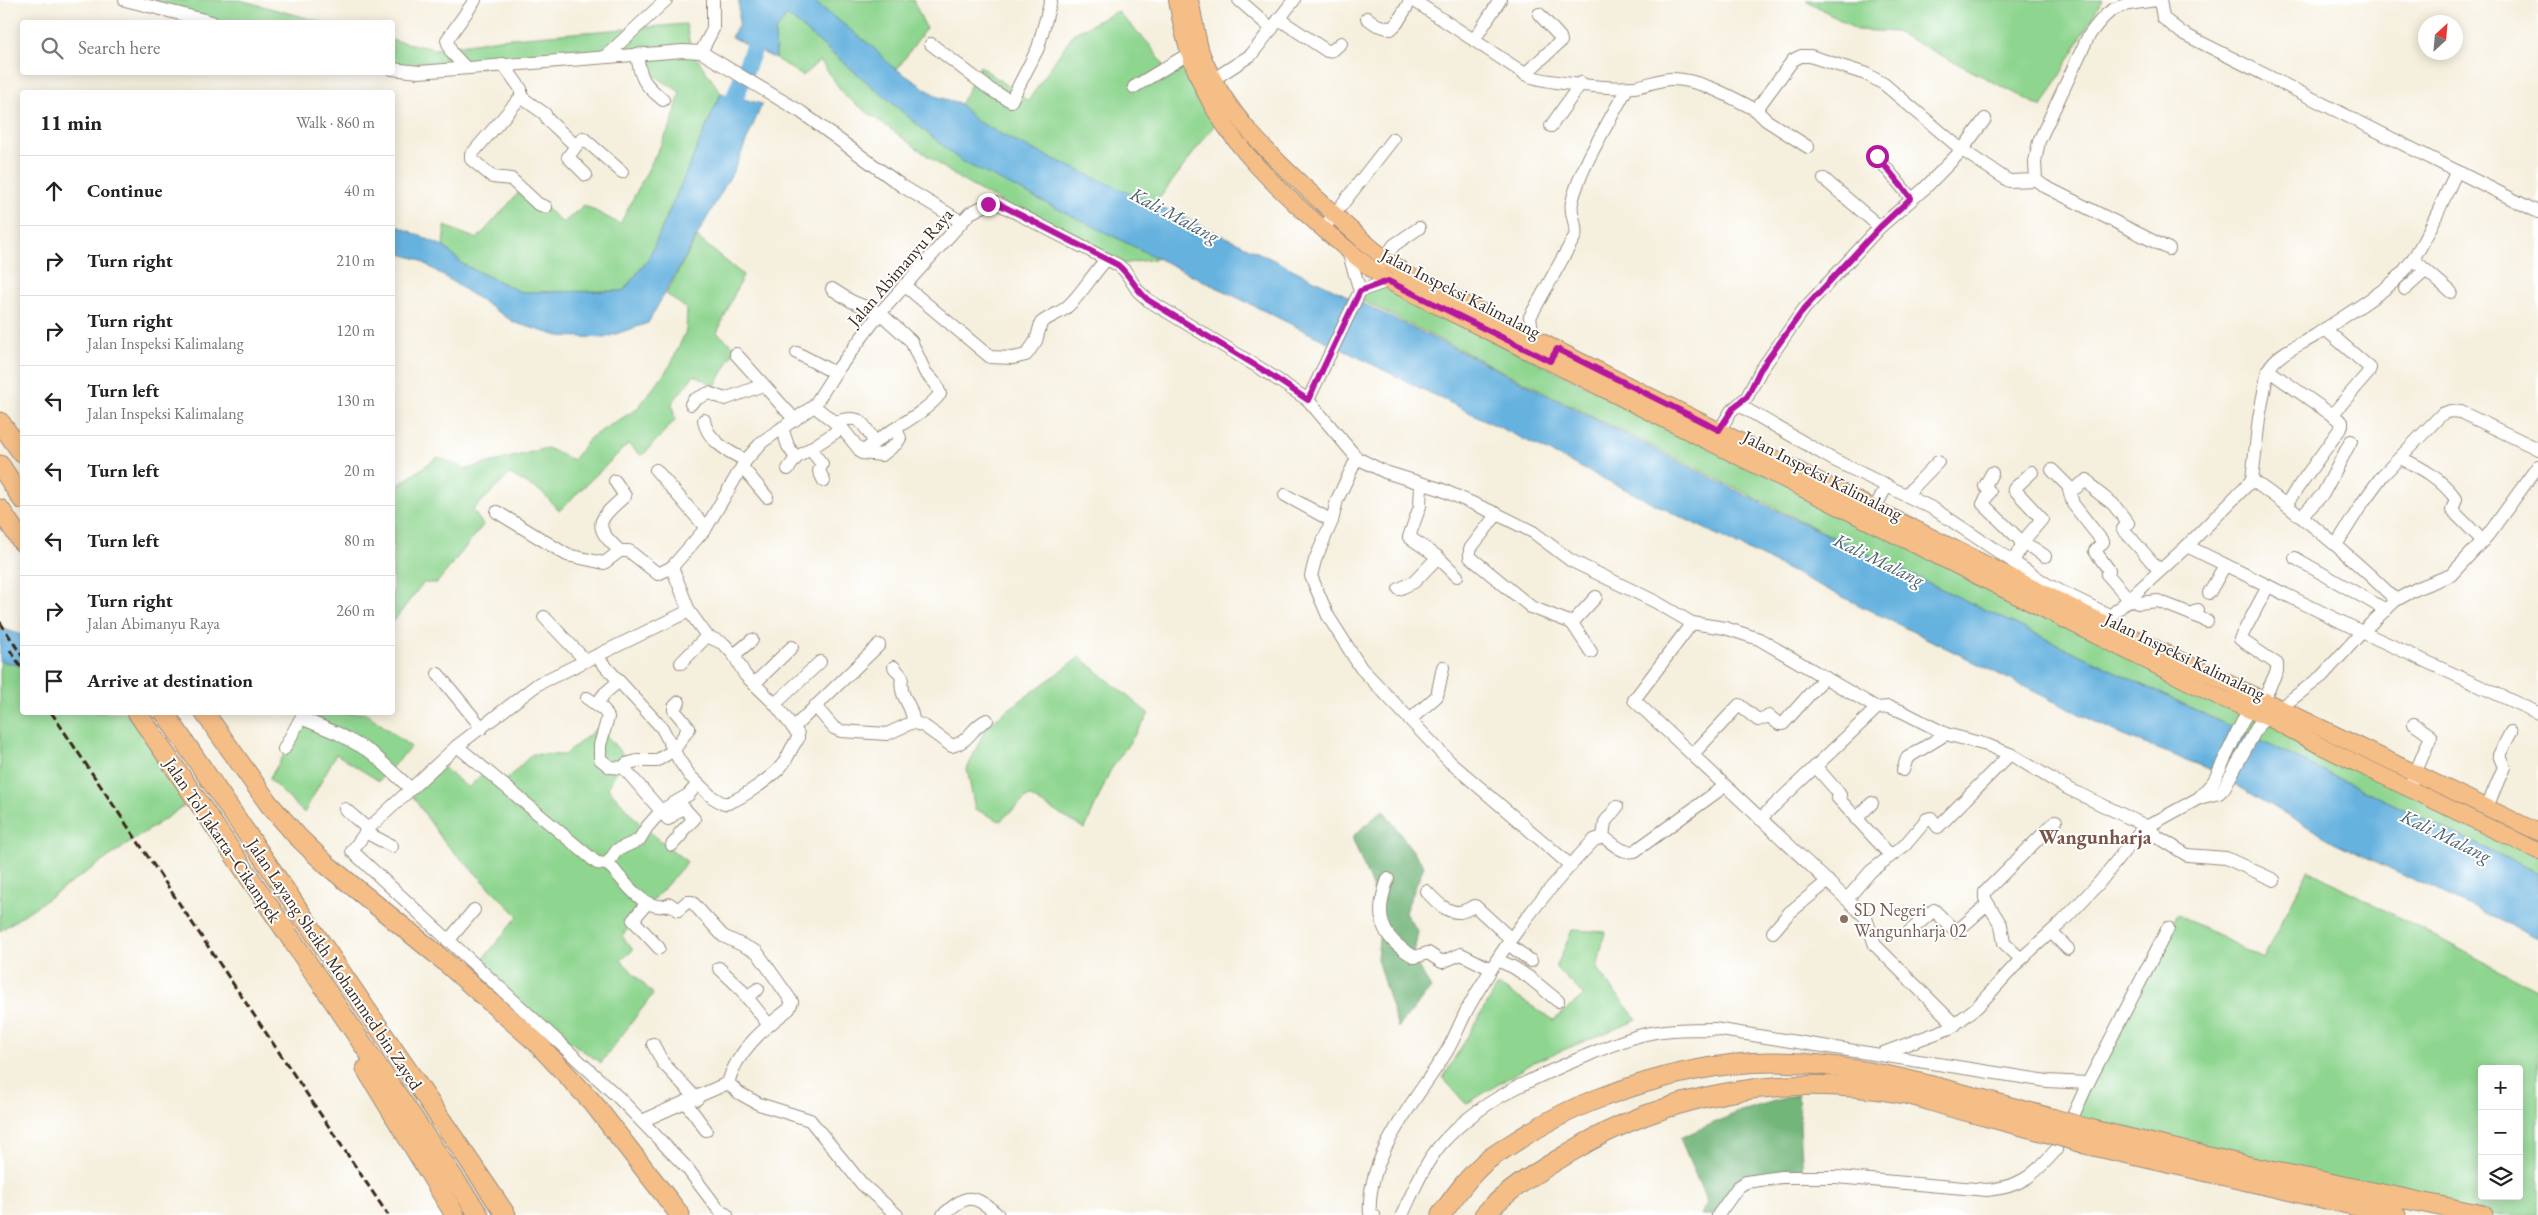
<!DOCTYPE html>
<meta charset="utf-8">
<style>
:root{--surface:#fff;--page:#f6f6f6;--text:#222;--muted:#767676;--line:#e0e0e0}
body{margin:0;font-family:"EB Garamond",serif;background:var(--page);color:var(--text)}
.controls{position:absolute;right:15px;bottom:15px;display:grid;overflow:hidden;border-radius:5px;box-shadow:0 2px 12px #0003}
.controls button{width:45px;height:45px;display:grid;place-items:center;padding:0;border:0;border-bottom:1px solid var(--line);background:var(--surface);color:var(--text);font:25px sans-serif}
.compass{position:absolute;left:2418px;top:15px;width:45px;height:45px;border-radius:50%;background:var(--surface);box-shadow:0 2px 12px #0003;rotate:26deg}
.stop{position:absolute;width:15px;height:15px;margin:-11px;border:4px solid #b5179e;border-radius:50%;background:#fff}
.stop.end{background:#b5179e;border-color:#fff;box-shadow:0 1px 5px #0008}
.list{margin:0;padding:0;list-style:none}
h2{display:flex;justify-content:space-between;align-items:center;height:65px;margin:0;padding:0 20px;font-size:21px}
h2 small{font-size:16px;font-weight:400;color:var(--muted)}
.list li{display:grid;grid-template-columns:32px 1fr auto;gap:15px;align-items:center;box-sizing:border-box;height:70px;padding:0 20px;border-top:1px solid var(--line)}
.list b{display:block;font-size:19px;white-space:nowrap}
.list p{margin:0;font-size:16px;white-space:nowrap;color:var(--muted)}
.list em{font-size:16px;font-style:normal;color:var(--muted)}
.icon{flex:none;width:28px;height:28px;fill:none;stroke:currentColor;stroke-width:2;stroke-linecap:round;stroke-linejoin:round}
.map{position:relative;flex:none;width:2538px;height:1215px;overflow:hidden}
.search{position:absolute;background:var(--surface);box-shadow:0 2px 12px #0003;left:20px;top:20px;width:375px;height:55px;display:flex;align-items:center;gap:12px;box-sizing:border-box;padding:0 18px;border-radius:5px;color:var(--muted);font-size:19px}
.panel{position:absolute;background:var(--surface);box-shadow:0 2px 12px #0003;left:20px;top:90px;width:375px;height:625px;border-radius:5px}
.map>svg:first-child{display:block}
.green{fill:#8ed58f;stroke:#648056;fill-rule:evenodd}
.forest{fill:#72b67a;stroke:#56704c}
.water{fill:#66b2df;stroke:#506e7e}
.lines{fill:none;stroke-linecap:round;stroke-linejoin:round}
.river{stroke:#66b2df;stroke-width:18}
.minor-casing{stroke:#988c7e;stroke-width:14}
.major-casing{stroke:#988c7e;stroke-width:18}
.highway-casing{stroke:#988c7e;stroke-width:21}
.minor{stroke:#fff;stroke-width:12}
.major{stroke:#f6be87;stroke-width:16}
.highway{stroke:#f6be87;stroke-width:19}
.rail{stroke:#3b2a1e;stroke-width:3;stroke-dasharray:8 4;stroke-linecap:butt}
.highway-bridge-casing{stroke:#988c7e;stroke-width:21;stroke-linecap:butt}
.highway-bridge{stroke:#f6be87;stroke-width:19}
.route{stroke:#b5179e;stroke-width:6}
.education-dot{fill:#8d6e63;stroke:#fff;stroke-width:2}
.labels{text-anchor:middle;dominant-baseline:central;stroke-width:4;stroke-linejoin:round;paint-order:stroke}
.street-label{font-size:18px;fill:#3b2a1e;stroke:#fff}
.education-label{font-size:18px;fill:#785e54;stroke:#fff;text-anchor:start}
.water-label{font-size:19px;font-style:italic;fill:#4c606b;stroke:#fff}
.quarter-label{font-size:20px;font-weight:bold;fill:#7a5447;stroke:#fff}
</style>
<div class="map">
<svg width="2538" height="1215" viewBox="0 0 2538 1215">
<rect width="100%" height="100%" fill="#fff"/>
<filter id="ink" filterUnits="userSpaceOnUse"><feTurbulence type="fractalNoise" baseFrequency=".02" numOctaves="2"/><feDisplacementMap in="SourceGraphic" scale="10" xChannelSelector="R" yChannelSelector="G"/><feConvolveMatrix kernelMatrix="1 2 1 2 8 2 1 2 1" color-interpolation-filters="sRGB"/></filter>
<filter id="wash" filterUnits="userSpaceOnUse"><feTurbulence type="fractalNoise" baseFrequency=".0096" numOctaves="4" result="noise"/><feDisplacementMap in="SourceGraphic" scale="20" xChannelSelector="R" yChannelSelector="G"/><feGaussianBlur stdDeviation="1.12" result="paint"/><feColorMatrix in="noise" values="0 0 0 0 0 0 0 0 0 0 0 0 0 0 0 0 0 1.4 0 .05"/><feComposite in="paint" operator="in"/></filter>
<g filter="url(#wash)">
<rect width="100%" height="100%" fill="#f5efdd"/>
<g class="green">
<polygon points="138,0 240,0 322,22 220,22"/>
<polygon points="793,0 913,0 926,28 886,85"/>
<polygon points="1806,0 2102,0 2042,107 1896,32 1857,30"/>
<polygon points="1117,11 1150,45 1169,73 1192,56 1219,119 1141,223 953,119 980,66 1028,101 1073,34"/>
<polygon points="787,14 961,161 1161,258 1115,265 961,180 845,96 820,60 803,76 776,59 775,32"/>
<polygon points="686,24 691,50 721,93 648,260 623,291 521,292 464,265 443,246 445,226 477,239 523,188 563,223 584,205 620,224 672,123 680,92 652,74 649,52 426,72 393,68 392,40 435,49 499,39"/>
<polygon points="697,237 743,275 717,333 736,348 715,386 694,375 672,403 675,420 642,456 628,444 559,511 543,493 510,474 473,510 483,525 437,583 423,583 393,622 393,489 438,457 466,469 547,448 573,460 591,437 637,409 670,366 686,331 687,309 666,294"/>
<polygon points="1377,284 2538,851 2538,873 1851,546 1357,298"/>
<polygon points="1080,657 1149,714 1110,771 1085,829 1029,796 1000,821 975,809 967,769 987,725"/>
<polygon points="0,661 22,666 22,712 137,713 194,799 0,931"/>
<polygon points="310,713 366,713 411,747 379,781 336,754 304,813 269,779"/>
<polygon points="599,727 624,756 608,788 640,824 687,862 622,936 633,950 621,960 653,994 601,1063 471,974 518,916 444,842 411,794 441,765 468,788 486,770 506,780 532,754 564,755"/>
<path d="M2308 870 2538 990V1215H2484L2069 1123 2168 928 2177 914 2263 959ZM2482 1069H2519V1196H2482Z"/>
<polygon points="1572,930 1605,932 1597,969 1637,1020 1536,1061 1466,1104 1443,1078 1498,985 1554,1020 1584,995 1556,968"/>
</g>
<g class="forest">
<polygon points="1383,810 1424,866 1405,912 1418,932 1413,958 1431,988 1398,1028 1377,959 1382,912 1352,837"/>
<polygon points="1798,1094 1803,1177 1746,1182 1716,1215 1701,1215 1707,1202 1680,1138 1741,1111"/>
</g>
<g class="water">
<polygon points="739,0 812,0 874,48 890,65 938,97 959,103 975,120 1014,141 1239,243 1482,362 1763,504 2538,873 2538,938 2334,842 2207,768 2124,736 961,161 787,15 775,32 776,59 731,37 739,25"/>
<polygon points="721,93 762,104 735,168 648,323 604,338 559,336 515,323 418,259 393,252 393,224 443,246 464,265 521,292 623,291 648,260"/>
<polygon points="0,628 22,635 22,666 0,661"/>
</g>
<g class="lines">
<g class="river">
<polyline points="727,118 772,0"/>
<polyline points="1201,253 1256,280"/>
<polyline points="497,297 515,306 559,321 583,318"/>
<polyline points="1492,395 1505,401"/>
<polyline points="1520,408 1580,437"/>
<polyline points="1697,495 2018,651"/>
<polyline points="2335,806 2538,905"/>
</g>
</g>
</g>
<g filter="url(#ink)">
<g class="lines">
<g class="minor-casing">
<g id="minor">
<polyline points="125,0 212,22"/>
<polyline points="1239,0 1272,29"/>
<path d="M1413 0 1525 74C1540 83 1615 89 1634 87 1646 86 1659 79 1671 79 1700 79 1731 97 1756 110L1793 60 1801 56H1810L1866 74 1884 84 1962 150 2009 181 2036 180"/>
<path d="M2156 0C2118 6 2111 3 2088 37L2039 141 2035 162 2036 180 2044 186 2169 249"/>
<polyline points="2160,0 2163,18 2182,33 2538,212"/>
<polyline points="1367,18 1377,25 1391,29 1397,23 1411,0"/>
<polyline points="1279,19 1327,51 1333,50 1341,43"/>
<polyline points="1474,40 1500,0"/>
<polyline points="931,44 991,90 1011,101 1038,48 1051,0"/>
<polyline points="701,52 713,29 713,0"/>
<path d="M637 54C640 79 644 84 663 100"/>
<polyline points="606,56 666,0"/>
<polyline points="503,64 521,89 521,97 471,155 471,159 493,177 511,179 538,204 546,207"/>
<polyline points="466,68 451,52 447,40 475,0"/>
<polyline points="392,69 419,72 683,51 701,52 801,112 902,186 962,222"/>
<polyline points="1525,74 1561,41 1560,37 1539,14"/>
<polyline points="1206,84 1251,55 1294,0"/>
<polyline points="1134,87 1188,54"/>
<polyline points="521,97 545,114 548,120 576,146 583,138 622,172"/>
<polyline points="1756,110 1766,120 1808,147"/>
<polyline points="1551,126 1581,83"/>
<polyline points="576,146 568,157 586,175"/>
<polyline points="1877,157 1911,198"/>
<polyline points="1824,179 1880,227"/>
<polyline points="1323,229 1393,139"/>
<polyline points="1348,251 1360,291 1308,400 1357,458 1385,472 1440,489 1497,514 1533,532 1570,560 1656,602 1692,623 1725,628 1759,639 1877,708 1889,707 1901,711 1946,734 1987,745 2010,754 2065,787 2146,826 2158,837 2187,855 2226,858 2274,880"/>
<polyline points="2413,259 2451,292"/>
<polyline points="1380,265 1394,245 1419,228"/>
<path d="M904 285 990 357 1013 358 1026 355 1036 341 1041 323C1049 316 1059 314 1067 307 1083 293 1092 274 1107 259"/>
<path d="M832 289 851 301 880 313 911 341 925 372 936 384 940 394C922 417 883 432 862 453"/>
<polyline points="2405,289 2425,271"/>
<polyline points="1360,291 1388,281"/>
<path d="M1533 337 1530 317 1575 236C1578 224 1569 214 1572 202 1580 167 1610 121 1627 88"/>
<polyline points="797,353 835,373"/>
<polyline points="736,354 795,420"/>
<polyline points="2268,370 2332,415 2368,373 2370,368 2325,329"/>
<polyline points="691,404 694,400 709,393 725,399 763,385"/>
<polyline points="1739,405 1832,459 1934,509 2048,585 2111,616"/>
<polyline points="814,406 842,428 862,453 882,455 897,443 900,438 896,429"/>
<path d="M704 420C706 439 729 453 746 460"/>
<path d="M835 422C861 414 861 421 874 441"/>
<polyline points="782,428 788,446 796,458 842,428"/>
<polyline points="1715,438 1731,411 1747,397 1761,370 1804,309 1880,227 1925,188 1962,150 1985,119"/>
<polyline points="811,450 822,464 819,471 824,481"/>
<polyline points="1357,458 1337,500 1332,521 1315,560 1311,576 1328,616 1361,668 1450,762 1570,865"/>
<path d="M2400 458C2423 468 2441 479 2456 499L2452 510 2483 541"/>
<polyline points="742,467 767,497"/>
<polyline points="788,469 796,458"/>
<polyline points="656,470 706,528"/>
<polyline points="2052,470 2068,486 2073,504 2103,542 2095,551 2109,570 2107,574 2129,599 2138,603 2158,601 2191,614 2198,610"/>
<polyline points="2032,472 2014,489 2042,519 2025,539 2022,545 2033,548 2045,556"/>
<polyline points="1992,473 1985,486 1990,492 1983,504 2019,539 2022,545 2013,562"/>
<path d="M2252 480C2303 516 2351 556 2396 600"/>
<path d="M615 481 625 496C598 520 591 525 620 551"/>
<polyline points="1421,484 1420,506 1409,537 1438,557 1457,576"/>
<polyline points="2071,491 2087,480 2096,491 2113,504 2128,523 2123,529 2159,570"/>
<polyline points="1907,494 1938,462"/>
<polyline points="1285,495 1332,521"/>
<polyline points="2286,504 2342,426 2342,422 2332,415"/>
<polyline points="1875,508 1887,485"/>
<polyline points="497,512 567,555 604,563 620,551 629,551 658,574 672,567"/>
<polyline points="1497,514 1470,549 1470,557 1531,607 1572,623 1591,652"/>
<polyline points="2302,516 2323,494 2351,441"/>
<polyline points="2336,545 2363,502 2382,476 2442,414 2450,411 2461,412 2538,449"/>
<polyline points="2187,546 2362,632 2538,713"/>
<polyline points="2295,558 2386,610"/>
<polyline points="1399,589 1414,582 1438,557"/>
<polyline points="2209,593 2225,565"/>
<polyline points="689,611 538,684 457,746 368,829 352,851 619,1098 687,1168 718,1209 727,1215"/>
<polyline points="2191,614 2207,621"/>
<polyline points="544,617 585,660"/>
<polyline points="1572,623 1596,597"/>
<polyline points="1692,623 1634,700 1857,909 1866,918 1875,945 1955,1025"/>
<path d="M2103 623 2187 546 2252 480 2259 418 2268 370C2278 352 2299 346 2316 335 2341 318 2369 302 2392 283 2422 258 2439 206 2457 171"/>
<polyline points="734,655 752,640"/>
<path d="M596 656 662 728 679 760 690 776 712 797 724 804C737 802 773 777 782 765 789 757 790 748 798 739V734L775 704 745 675 734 655 724 644 707 636 689 611 672 567 706 528 746 460 762 442 814 406 835 373 880 313 970 213 988 204 997 203 1118 265 1125 271 1138 291 1148 300 1263 370 1308 400"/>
<polyline points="681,663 707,636"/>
<path d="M894 667 902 677C898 698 913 703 913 722"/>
<polyline points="438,674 482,728"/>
<polyline points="754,684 792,647"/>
<polyline points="587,698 604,710 608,717 600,745 600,759 610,767 624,768"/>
<polyline points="2263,700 2277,671 2277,664 2240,639 2268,586"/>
<polyline points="775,704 820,662"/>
<polyline points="596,705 605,693 618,682"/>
<path d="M815 706 834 728 841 731 887 734 913 722 924 726 952 746C971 741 971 727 987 720"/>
<polyline points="1411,719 1437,696 1443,667"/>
<polyline points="793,728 879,645"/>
<path d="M457 746 597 863 607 864 613 869C626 884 648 915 670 904L678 910 687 902H692L723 936 757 952 790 999 792 1002 789 1009C764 1028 736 1052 728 1083L642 1121"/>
<polyline points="284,749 301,718 339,734 372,753 410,788"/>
<polyline points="1693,754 1739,705 1758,720 1769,716 1779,724 1783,724 1825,677"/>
<polyline points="1816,767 1838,792 1840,795 1838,798 1890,855"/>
<polyline points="1903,770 1907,758 1946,734"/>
<polyline points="2412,781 2431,736 2414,724"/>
<polyline points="2199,798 2219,793 2224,788 2259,724 2322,676 2362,632 2396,600 2418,588 2451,575 2488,535 2538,466"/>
<polyline points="2487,807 2504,767 2499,755 2511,732"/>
<polyline points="345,809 368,829"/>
<polyline points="1760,819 1877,708"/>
<polyline points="1856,819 1872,803"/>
<polyline points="365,832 392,846"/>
<polyline points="1603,837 1605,822 1617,807"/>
<polyline points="672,845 681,835 680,833 694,819 683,807 668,819 624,768 626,764 637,761 656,761 674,750 689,728 674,710 674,707 679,702"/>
<polyline points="607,864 617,850 639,840 647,827 662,810 688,795 698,784"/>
<path d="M1388 879C1374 916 1380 938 1415 957L1428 953 1442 962 1461 954 1491 969"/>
<path d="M1426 891C1435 900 1445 913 1460 912 1465 911 1470 908 1475 906L1511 939"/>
<polyline points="1847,899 1871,871 1905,845 1927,819 1931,818 1938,827 2010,754"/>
<polyline points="647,903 633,920 659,948"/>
<polyline points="1773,932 1789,913 1828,881"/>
<polyline points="1909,932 1934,910 1956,932 1988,904"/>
<polyline points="2051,932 2068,949"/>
<polyline points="448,941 474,910"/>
<polyline points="1508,944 1531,961"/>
<polyline points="2021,959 2004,943 2001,925 1985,899 1985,892 2056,821"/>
<polyline points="1497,960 1513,967 1530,978 1558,1001"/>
<polyline points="719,968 739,987 769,1025"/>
<polyline points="746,997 758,989"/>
<polyline points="653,1044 663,1063 697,1099"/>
<polyline points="1883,1053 1950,1028 1977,1007 2021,959 2062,922 2099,883 2141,830 2199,798 2214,781 2248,710"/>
<polyline points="728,1083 739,1093 759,1104 810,1120 862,1184 897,1215"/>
<polyline points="686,1103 706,1130"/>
<polyline points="2072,1118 2088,1083 2168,928"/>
<path d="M943 1215C967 1193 974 1194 998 1215"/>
<path d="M1374 1215 1370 1213C1366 1155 1418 1098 1447 1051 1454 1039 1459 1026 1465 1014 1472 999 1482 985 1490 971 1519 923 1556 880 1594 840L1603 837C1615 844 1621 854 1635 851L1725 786"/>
<path d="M1402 1215C1414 1190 1424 1163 1443 1142 1480 1101 1531 1079 1581 1058 1602 1049 1624 1039 1646 1034 1668 1029 1691 1029 1714 1029L2047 1081 2088 1083"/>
<path d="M1718 1215 1738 1187 1746 1182 1781 1177H1836L1987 1190C2021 1187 2034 1175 2056 1150"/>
</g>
</g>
<g class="major-casing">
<g id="major">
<path d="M1177 0C1192 96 1233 147 1303 211 1331 236 1358 260 1388 281L2221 698 2269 718 2319 745 2538 851"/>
<path d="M1190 0C1194 17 1196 35 1201 52 1224 114 1274 159 1321 202 1349 228 1376 254 1408 275L2103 623 2538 832"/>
</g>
</g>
<g class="highway-casing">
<g id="highway">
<polyline points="0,422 22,453"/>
<polyline points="0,465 22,499"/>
<polyline points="0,509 22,542"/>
<polyline points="137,712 479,1215"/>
<polyline points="164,712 506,1215"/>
<polyline points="204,712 269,804 297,836 327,865 435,953 537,1043 593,1103 680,1215"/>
<polyline points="366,1069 455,1215"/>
<polyline points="2089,1129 2252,1167 2483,1215"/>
<polyline points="2085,1144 2396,1215"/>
<path d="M1441 1215C1454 1197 1468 1177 1485 1162 1492 1156 1501 1151 1510 1145 1539 1126 1567 1110 1600 1098 1655 1077 1713 1062 1773 1062 1868 1063 1960 1094 2051 1118"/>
<path d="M1484 1215C1508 1189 1539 1171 1569 1153 1667 1092 1786 1073 1899 1093 1918 1096 1936 1103 1954 1108 1984 1116 2015 1124 2045 1132"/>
</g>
</g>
<use href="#minor" class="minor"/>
<use href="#major" class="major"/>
<use href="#highway" class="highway"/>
<g class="rail">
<polyline points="0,622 22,656"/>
<polyline points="10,650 22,669"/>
<polyline points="51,712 388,1215"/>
</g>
<g class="highway-bridge-casing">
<g id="highway-bridge">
<polyline points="2051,1118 2089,1129"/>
<polyline points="2045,1132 2085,1144"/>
</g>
</g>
<use href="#highway-bridge" class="highway-bridge"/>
</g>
</g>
<g class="lines" filter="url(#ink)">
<path class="route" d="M988 204 997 203 1118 265C1130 275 1136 290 1148 300L1263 370 1308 400 1360 291 1388 281 1550 361 1557 349 1719 430 1734 407 1747 397 1760 370 1804 309 1880 227 1911 198 1877 156"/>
</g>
<circle class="education-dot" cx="1844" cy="919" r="5"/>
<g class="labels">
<g class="street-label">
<text transform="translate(900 267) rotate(-49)">Jalan Abimanyu Raya</text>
<text transform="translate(1461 293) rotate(27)">Jalan Inspeksi Kalimalang</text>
<text transform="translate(1823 475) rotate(27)">Jalan Inspeksi Kalimalang</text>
<text transform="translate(2185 656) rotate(26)">Jalan Inspeksi Kalimalang</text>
<text transform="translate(223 840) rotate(56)">Jalan Tol Jakarta–Cikampek</text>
<text transform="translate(335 964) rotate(56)">Jalan Layang Sheikh Mohammed bin Zayed</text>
</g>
<g class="education-label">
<text x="1854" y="909">SD Negeri<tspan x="1854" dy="21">Wangunharja 02</tspan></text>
</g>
<g class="water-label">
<text transform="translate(1175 215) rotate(28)">Kali Malang</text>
<text transform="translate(1879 560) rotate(26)">Kali Malang</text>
<text transform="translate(2446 836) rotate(26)">Kali Malang</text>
</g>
<g class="quarter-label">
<text x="2095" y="837">Wangunharja</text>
</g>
</g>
</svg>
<div class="controls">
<button>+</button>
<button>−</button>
<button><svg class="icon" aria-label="layers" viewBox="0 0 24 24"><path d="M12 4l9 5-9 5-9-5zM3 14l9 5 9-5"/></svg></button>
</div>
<svg class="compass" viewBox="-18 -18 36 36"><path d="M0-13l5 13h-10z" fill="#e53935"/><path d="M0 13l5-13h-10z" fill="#767676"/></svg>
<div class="stop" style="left:1877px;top:156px"></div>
<div class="stop end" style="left:988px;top:204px"></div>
<div class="search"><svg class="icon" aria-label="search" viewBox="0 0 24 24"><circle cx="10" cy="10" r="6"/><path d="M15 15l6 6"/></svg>Search here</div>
<section class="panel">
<h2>11 min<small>Walk · 860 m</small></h2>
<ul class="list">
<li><svg class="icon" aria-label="ahead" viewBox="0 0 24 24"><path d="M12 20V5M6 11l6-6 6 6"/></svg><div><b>Continue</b></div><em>40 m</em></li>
<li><svg class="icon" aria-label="right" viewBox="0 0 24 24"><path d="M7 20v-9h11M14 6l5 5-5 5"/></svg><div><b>Turn right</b></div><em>210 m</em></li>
<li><svg class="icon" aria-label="right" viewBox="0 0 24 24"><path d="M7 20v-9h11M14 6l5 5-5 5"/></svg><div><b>Turn right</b><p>Jalan Inspeksi Kalimalang</p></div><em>120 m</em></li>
<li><svg class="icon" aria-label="left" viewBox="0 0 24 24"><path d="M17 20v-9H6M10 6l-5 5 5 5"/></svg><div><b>Turn left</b><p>Jalan Inspeksi Kalimalang</p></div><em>130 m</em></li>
<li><svg class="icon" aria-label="left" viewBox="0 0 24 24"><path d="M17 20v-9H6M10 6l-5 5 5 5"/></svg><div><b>Turn left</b></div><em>20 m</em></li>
<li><svg class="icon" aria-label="left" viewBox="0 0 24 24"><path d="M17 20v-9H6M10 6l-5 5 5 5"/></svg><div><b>Turn left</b></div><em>80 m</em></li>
<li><svg class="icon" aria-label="right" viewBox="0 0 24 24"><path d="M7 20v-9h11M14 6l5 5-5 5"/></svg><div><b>Turn right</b><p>Jalan Abimanyu Raya</p></div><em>260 m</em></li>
<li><svg class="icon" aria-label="arrive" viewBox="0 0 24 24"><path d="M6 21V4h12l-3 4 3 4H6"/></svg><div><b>Arrive at destination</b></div></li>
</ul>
</section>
</div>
